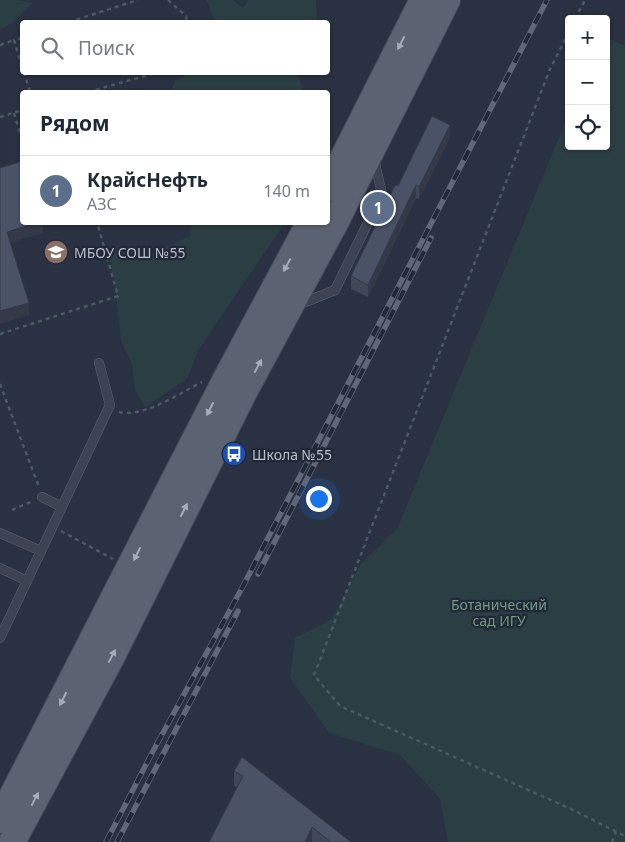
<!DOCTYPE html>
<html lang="ru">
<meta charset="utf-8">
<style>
:root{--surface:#fff;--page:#f2f2f3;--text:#1f2937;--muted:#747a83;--line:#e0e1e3;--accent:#1a73e8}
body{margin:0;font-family:"Noto Sans",sans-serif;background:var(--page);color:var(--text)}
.controls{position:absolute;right:15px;top:15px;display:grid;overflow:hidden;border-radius:5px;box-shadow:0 1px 4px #0004}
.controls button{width:45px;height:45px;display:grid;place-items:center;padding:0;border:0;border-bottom:1px solid var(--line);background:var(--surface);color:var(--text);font:25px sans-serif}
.you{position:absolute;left:318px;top:498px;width:18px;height:18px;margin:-12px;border:4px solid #fff;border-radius:50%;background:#1a73e8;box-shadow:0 0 0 8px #1a73e833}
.badge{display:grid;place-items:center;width:32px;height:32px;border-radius:50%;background:var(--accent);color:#fff;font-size:16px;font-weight:700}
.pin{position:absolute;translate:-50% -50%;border:2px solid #fff;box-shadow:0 1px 5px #0006}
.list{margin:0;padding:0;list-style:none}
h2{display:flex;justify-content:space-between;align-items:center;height:65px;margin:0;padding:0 20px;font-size:21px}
h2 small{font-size:16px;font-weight:400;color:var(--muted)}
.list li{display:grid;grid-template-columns:32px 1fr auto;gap:15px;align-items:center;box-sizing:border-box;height:70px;padding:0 20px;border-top:1px solid var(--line)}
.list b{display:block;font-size:19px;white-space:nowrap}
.list p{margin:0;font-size:16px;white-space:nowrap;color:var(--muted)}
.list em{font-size:16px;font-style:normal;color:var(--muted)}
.icon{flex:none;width:28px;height:28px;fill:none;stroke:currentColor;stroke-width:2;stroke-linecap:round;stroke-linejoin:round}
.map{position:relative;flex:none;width:625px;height:842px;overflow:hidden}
.search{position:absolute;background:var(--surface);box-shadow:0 1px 4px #0004;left:20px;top:20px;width:310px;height:55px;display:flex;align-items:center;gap:12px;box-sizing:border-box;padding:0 18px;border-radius:5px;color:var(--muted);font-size:19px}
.panel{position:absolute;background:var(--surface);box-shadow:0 1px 4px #0004;left:20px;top:90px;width:310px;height:135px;border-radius:5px}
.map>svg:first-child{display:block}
.green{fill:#2b3e43}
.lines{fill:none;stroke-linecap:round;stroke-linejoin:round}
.lane-casing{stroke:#5b616f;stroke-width:10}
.primary-casing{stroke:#464c5b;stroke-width:28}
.path{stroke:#495b60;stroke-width:2.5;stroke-dasharray:4 4;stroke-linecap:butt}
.lane{stroke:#3d4352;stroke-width:9}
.primary{stroke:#5b6272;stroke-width:26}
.rail-casing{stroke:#5f6779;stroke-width:5.5}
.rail{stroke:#212837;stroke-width:4;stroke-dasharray:11;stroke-linecap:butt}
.wall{fill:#404758}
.shaded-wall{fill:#343947}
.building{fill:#4a5266;stroke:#343947}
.oneway{fill:#a7acba}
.labels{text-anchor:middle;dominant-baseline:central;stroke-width:4.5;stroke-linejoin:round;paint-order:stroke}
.poi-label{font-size:14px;fill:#babfcc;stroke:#212837;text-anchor:start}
.park-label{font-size:14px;fill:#729b80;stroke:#212837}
</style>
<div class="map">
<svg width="625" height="842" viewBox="0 0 625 842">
<rect width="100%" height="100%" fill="#293142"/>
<g class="green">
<polygon points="0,0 17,0 33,3 9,25 0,30"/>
<polygon points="205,0 233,0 243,8 248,0 316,0 317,17 315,22 214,22 208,4"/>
<polygon points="606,37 625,46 625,842 448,842 440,799 400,755 329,733 290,678 295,638 332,619 360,565 397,529 569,113 569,146 606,146"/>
<polygon points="193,72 297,73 304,92 171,92 175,81"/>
<polygon points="191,223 285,223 199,349 187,379 145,407 135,390 132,364 121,341 115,284 109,256 116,245 125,249 151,254 190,236"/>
</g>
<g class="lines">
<g class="lane-casing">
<g id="lane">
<polyline points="298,305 335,290 382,194 374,159"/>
<polyline points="42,497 62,507"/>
<polyline points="0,533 41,551"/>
<polyline points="0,568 27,581"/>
<polyline points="0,638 110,405 99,363"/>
</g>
</g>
<g class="primary-casing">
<g id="primary">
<polyline points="328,188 423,0"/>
<polyline points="0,820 227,377 310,222"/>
<polyline points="12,842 112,656 246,388 336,221 447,0"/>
</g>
</g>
<g class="path">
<polyline points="168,0 186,16 187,22"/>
<polyline points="575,19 585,0"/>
<polyline points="69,22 138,0"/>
<polyline points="569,32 550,69 314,675 340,706 571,809 625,836"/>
<polyline points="22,38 14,40 22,68"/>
<polyline points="0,45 14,40"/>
<polyline points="24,72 30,92"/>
<polyline points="88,92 159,72"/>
<polyline points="14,113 22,140"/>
<polyline points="0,117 22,110"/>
<polyline points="0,334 118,296 97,222"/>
<polyline points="0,384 39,487"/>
<path d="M119 412C144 418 180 393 202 382"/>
<polyline points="12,510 33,501"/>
<polyline points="61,531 113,559"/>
<polyline points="612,842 616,832"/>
</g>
<use href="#lane" class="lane"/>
<use href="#primary" class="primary"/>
<g class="rail-casing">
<g id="rail">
<polyline points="258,574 431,238"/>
<polyline points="106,842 152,753 242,588 547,0"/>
<polyline points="117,842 238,611"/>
</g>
</g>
<use href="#rail" class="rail"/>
</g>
<g class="wall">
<polygon points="450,137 419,199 416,198 368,297 351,289 351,276"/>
<polygon points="234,771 351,842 209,842 237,787 234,786"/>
</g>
<g class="shaded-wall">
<polygon points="450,125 450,137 419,199 419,187"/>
<polygon points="416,185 416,198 368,297 368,285"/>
<polygon points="38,222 43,222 43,233 7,244 7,232"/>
<polygon points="29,303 29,315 0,324 0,311"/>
<polygon points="312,827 312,842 305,842"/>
</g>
<g class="building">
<polygon points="432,116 450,125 419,187 416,185 368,285 351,276 395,185 398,186"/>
<polygon points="22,161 22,222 38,222 7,232 29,303 0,311 0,168"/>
<polygon points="242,757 351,842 331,842 312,827 305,842 209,842 243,776 234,771"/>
</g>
<defs><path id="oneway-solid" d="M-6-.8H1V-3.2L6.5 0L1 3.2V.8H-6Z" transform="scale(1.25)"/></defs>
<g class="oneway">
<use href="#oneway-solid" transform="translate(401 43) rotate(117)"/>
<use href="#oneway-solid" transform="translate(287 265) rotate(118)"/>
<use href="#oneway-solid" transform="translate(258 366) rotate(-62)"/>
<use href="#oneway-solid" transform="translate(210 409) rotate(117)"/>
<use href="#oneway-solid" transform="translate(184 510) rotate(-63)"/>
<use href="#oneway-solid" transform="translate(137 554) rotate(117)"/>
<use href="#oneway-solid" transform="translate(112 656) rotate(-62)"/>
<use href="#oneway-solid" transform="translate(63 699) rotate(117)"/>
<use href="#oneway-solid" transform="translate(35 799) rotate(-62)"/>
</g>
<defs>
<g id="school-disc" transform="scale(1.25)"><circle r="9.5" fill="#8d6e63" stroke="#212837"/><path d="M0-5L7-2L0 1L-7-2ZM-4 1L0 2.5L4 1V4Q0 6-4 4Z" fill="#fff"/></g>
<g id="bus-disc" transform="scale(1.25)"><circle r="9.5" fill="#1a4fb4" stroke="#212837"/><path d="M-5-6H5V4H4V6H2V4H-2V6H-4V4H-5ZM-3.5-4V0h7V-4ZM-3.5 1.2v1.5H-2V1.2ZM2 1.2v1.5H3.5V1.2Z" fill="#fff"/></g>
</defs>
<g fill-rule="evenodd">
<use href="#school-disc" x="56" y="252"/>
<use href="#bus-disc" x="234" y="454"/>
</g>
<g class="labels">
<g class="poi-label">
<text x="74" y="252">МБОУ СОШ №55</text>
<text x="252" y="454">Школа №55</text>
</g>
<g class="park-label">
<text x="499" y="604">Ботанический<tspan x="499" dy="16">сад ИГУ</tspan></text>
</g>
</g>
</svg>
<div class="controls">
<button>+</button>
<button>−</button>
<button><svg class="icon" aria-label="locate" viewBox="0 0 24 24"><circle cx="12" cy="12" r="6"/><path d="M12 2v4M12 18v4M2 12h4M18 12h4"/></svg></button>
</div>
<div class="you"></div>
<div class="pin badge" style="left:378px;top:208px;background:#5c6f8a">1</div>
<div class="search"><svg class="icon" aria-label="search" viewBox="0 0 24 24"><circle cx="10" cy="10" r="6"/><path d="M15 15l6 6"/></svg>Поиск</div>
<section class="panel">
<h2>Рядом<small></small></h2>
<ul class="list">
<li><span class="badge" style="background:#5c6f8a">1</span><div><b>КрайсНефть</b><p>АЗС</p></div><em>140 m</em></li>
</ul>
</section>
</div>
